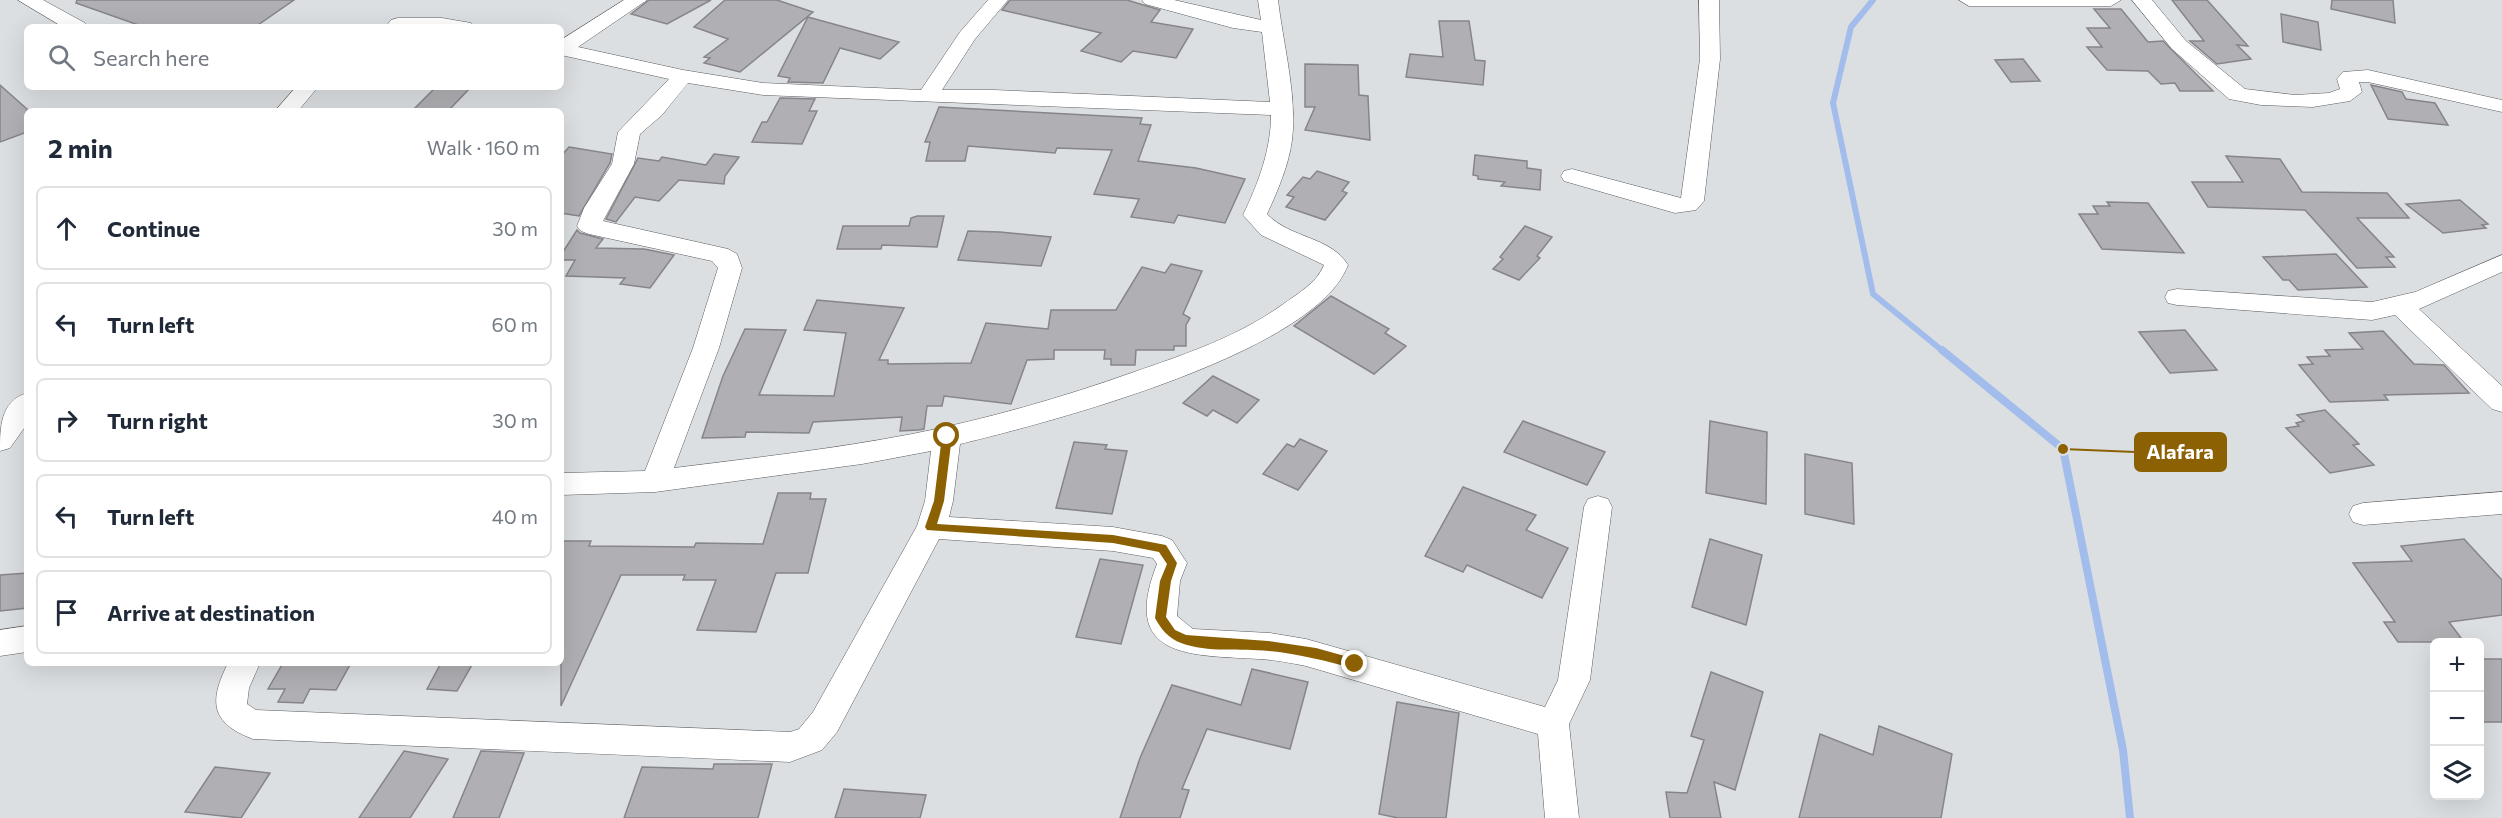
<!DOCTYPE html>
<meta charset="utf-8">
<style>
:root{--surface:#fff;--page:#f6f6f7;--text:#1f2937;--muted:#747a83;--line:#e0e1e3}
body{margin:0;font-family:Commissioner,sans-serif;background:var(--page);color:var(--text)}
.controls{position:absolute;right:18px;bottom:18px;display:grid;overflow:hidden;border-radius:9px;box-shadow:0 6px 24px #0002}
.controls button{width:54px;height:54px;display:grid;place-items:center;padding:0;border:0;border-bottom:2px solid var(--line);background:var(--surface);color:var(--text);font:30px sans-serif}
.stop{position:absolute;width:18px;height:18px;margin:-14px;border:4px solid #8c6104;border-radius:50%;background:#fff}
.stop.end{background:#8c6104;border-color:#fff;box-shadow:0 2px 6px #0008}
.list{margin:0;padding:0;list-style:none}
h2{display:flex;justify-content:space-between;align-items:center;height:78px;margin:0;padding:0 24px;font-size:26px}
h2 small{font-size:20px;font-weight:400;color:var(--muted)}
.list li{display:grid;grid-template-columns:39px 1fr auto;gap:18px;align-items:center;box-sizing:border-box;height:84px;margin:0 12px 12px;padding:0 12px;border:2px solid var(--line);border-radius:9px}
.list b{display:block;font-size:22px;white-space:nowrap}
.list em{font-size:20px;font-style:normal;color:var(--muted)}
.icon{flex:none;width:33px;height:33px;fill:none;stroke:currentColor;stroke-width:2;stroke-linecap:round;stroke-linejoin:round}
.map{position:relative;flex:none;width:2502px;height:818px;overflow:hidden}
.search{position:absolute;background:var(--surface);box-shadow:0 6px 24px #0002;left:24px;top:24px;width:540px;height:66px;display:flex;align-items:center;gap:15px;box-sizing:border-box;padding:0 21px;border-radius:9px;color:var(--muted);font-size:22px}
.panel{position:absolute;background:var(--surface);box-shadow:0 6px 24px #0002;left:24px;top:108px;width:540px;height:558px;border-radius:9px}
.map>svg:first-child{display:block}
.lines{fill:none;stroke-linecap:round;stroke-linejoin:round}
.stream-far1{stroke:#a2bdeb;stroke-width:6}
.stream{stroke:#a2bdeb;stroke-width:8}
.building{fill:#b0afb3;stroke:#868589;stroke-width:1.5}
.street-casing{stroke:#5a5c5f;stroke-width:1}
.street{fill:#fff;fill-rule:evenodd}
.route{fill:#8c6104}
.leader{fill:none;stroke:#8c6104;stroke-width:2}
.callout-dot{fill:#8c6104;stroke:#dcdfe2;stroke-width:2}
.callout{fill:#8c6104;stroke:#8c6104;stroke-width:2}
.callout-label{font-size:20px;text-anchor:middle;font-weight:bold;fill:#fff}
</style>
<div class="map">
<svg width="2502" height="818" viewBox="0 0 2502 818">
<rect width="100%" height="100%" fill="#dcdfe2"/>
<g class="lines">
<polyline class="stream-far1" points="1873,0 1851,27 1833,103 1873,294 1944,352"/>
<polyline class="stream" points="1942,350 2063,449 2123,750 2130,818"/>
</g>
<g class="building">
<polygon points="77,0 294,0 255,27 234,25 231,27 144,27 76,3"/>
<polygon points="649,0 711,0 667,24 631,14"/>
<polygon points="725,0 777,0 813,12 740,72 704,63 710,58 704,57 728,39 694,27"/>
<polygon points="1010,0 1127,0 1160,10 1151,22 1193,29 1176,58 1133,51 1121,62 1081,51 1101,33 1002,10"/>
<polygon points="2172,0 2207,0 2248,46 2237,45 2251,59 2217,64 2190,41 2204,41"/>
<polygon points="2332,0 2393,0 2395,23 2331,9"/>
<polygon points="2094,9 2121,9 2148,42 2163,41 2213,91 2180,91 2175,83 2161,84 2148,71 2107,70 2087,47 2102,47 2087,28 2110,28"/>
<polygon points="2281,14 2318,22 2321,50 2283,42"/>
<polygon points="808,17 899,42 880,59 840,48 823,83 788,82 790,78 778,76"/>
<polygon points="1439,21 1469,21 1475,60 1485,61 1483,85 1406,77 1410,54 1443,57"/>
<polygon points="2023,59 2040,81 2011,82 1995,60"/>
<polygon points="1305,64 1358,65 1359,95 1368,96 1370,140 1305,130 1315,107 1305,107"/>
<polygon points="0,85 27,109 27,132 0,142"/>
<polygon points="2371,85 2402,92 2406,99 2435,103 2448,125 2388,119"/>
<polygon points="436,87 471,87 448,111 412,111"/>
<polygon points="780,98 815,99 809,111 817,111 802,144 752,142 762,122 767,122"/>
<polygon points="939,107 1142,118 1140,124 1151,125 1138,161 1196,168 1245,179 1225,223 1178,215 1174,223 1131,217 1139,199 1094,194 1112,150 1057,148 1055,153 968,146 965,161 926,161 930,142 925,142"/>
<polygon points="569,147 612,154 610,163 579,216 561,213 561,156"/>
<polygon points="714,154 739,157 725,176 724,184 679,180 659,201 635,197 616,222 606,219 638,158 659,161 662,157 706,165"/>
<polygon points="1475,155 1527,161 1527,168 1541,170 1540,190 1501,186 1505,182 1478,179 1478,176 1473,175"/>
<polygon points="2226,156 2280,159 2302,192 2387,193 2409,218 2357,218 2394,257 2386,257 2395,267 2357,268 2305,210 2208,207 2192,182 2243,182"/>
<polygon points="1317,171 1349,182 1342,191 1347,193 1325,220 1286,207 1294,197 1287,195 1303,177 1310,179"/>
<polygon points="2460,200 2488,224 2482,225 2486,228 2443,233 2406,204"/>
<polygon points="2107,202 2148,203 2184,253 2102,249 2079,214 2098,214 2093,206 2110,206"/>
<polygon points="917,216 944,216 937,247 882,245 881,249 837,249 843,226 909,226 911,218"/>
<polygon points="1525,226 1552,237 1537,256 1540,258 1519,280 1493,269 1503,259 1500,257"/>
<polygon points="577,230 580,233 603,239 596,248 644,249 674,255 650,288 620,284 625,278 566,276 575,260 561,260 561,255"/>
<polygon points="968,231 1000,232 1051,237 1041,266 958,260"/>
<polygon points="2336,254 2367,287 2298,290 2289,280 2283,280 2263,257"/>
<polygon points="1171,264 1202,271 1183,314 1190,318 1186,325 1186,346 1174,346 1174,350 1136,350 1135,365 1111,365 1111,359 1104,359 1105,350 1054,350 1054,359 1027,360 1011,404 944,396 942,406 927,406 924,429 918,430 900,431 902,417 813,422 809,433 746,432 745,437 702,438 723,376 745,329 786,330 759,395 834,396 846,333 804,330 817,300 904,308 879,360 888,360 888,364 971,363 986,323 1048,329 1051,310 1116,310 1142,267 1165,273"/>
<polygon points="1331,296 1389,329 1385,333 1406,346 1374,374 1294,326"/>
<polygon points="2185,330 2217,370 2170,373 2139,332"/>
<polygon points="2383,331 2414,364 2444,365 2469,393 2384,395 2388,400 2330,402 2299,365 2313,364 2307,357 2330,356 2325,350 2363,349 2349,333"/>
<polygon points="1213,376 1259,400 1237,423 1213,410 1207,416 1183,403"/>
<polygon points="2325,410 2359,444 2353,445 2374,465 2330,473 2286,428 2299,426 2296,423 2304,421 2297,415"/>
<polygon points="1523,421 1605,452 1587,485 1504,452"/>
<polygon points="1710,421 1767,432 1766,504 1706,493"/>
<polygon points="1300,439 1327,451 1298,490 1263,474 1287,444 1294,447"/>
<polygon points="1074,442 1107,445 1105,449 1127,451 1112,514 1056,508"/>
<polygon points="1805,454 1852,463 1854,524 1805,514"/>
<polygon points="1463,487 1536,515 1526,530 1568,548 1542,598 1467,565 1463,572 1425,556"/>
<polygon points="778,493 811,493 810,499 826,499 808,573 776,573 756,632 697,630 716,580 683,580 685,575 621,575 561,706 561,541 591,541 589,546 694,547 696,543 763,544"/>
<polygon points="1710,539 1762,555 1746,625 1692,607"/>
<polygon points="2464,539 2502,580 2502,615 2449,622 2464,642 2398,642 2384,622 2395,622 2353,563 2412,561 2401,546"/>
<polygon points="1100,559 1143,565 1121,644 1076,637"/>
<polygon points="27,573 27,608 0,611 0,575"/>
<rect x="2480" y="659" width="22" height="63"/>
<polygon points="283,663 351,663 336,690 310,689 303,703 278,702 285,689 268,689"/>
<polygon points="441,663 473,663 457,691 427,689"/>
<polygon points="1252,669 1308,682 1290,749 1207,729 1182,789 1189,790 1180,818 1120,818 1140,758 1172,685 1241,705"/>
<polygon points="1711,672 1763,692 1735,790 1714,782 1721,818 1670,818 1666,792 1687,793 1704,740 1691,736"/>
<polygon points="1397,702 1459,713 1446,818 1398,818 1379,814"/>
<polygon points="1879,726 1952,754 1941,818 1799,818 1820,734 1873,755"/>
<polygon points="404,751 448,759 410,818 359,818"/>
<polygon points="481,751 524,753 499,818 453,818"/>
<polygon points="714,764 772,764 758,818 624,818 642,767 713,769"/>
<polygon points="215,767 270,773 241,818 185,812"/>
<polygon points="844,789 926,795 920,818 835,818"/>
</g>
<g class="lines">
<g class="street-casing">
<g id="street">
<polygon points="18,0 43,0 85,23 88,27 63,27"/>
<path d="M624 0H647L578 47 683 70 763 83 921 90 960 32 988 0H1008L975 39 942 90H994L1270 102 1262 32 1233 28 1145 4 1142 0H1174L1261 20 1258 0H1278C1283 42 1295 87 1293 129 1292 158 1279 188 1267 214 1291 239 1330 236 1348 265 1316 353 1047 423 960 444L953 501 949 517 1113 527 1162 536 1172 540 1187 563 1180 581 1177 616 1193 629 1270 633 1306 639 1545 707 1558 680 1584 507 1588 499 1598 496 1608 499 1612 507 1590 680 1569 724 1579 818H1545L1538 734 1306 666C1291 663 1276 660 1260 659 1192 655 1119 660 1157 564L1153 558 1113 551 939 539 837 732 822 750 790 762 253 739C210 723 209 701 228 663H260L249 688 247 704 256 710 790 732 799 729 813 712 917 526 925 501 931 451 862 464 655 492 561 495V473L645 471 693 348 718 268 712 261 589 234 581 231 577 226 584 208 612 164 618 132 669 79 561 55V40ZM688 83 763 95 1271 115C1271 150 1258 184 1243 215L1261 235 1324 265C1317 283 1297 294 1282 305 1237 337 1186 354 1134 372 1061 398 987 419 912 434 834 449 753 458 674 468L719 348 742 268 737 254 728 249 603 221 634 164 640 134 662 115Z"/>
<polygon points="1699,0 1719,0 1720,59 1704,201 1696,210 1675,213 1564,181 1561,176 1564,171 1572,169 1681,198 1700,59"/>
<polygon points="1959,0 2121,0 2111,6 1969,6"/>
<polygon points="2132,0 2152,0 2186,41 2245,89 2295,95 2329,93 2340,89 2337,79 2343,72 2368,70 2502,100 2502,112 2368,82 2359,82 2362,92 2350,101 2313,107 2261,105 2229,99 2172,49"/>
<polygon points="398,18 442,18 471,23 474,27 390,27 388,24 391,20"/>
<polygon points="296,87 318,87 298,111 275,111"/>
<polygon points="2502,255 2502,272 2419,309 2502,386 2502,412 2492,409 2395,315 2372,320 2177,305 2168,303 2165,297 2168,291 2177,289 2372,302 2415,292"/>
<path d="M27 393V424L10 448 0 451C0 428 0 401 27 393Z"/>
<polygon points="2502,492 2502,514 2363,525 2353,522 2349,514 2353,506 2363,503"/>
<polygon points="27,626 27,652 0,656 0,630"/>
</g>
</g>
<use href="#street" class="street"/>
</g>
<path class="route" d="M947 432 952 436 944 501 937 524 1113 535 1166 545 1177 563 1171 581 1166 617 1175 630 1186 635 1268 641 1316 648 1359 660V667L1355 669C1327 661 1298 654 1269 651 1240 648 1208 653 1181 643 1168 638 1161 629 1155 618L1160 581 1167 564 1159 552 1113 543 927 530 925 527 934 501 942 436Z"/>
<path class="leader" d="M2063 449L2135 452"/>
<circle class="callout-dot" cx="2063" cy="449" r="6"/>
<rect class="callout" x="2135" y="433" width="91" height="38" rx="6"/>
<g class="callout-label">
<text x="2180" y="459">Alafara</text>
</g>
</svg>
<div class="controls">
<button>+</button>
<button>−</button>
<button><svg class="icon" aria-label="layers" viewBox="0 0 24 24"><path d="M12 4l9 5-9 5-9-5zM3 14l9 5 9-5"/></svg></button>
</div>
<div class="stop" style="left:947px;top:436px"></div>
<div class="stop end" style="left:1355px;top:664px"></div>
<div class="search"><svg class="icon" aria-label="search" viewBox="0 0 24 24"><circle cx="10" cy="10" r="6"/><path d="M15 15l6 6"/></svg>Search here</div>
<section class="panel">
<h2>2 min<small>Walk · 160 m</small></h2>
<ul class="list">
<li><svg class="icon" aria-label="ahead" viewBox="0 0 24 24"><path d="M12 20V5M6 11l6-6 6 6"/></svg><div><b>Continue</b></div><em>30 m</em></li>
<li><svg class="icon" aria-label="left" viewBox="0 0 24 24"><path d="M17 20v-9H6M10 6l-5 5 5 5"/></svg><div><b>Turn left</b></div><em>60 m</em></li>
<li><svg class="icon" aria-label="right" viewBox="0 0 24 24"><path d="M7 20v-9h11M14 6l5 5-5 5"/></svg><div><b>Turn right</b></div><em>30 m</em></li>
<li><svg class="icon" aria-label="left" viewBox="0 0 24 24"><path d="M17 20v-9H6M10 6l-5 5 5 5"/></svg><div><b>Turn left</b></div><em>40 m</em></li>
<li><svg class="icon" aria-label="arrive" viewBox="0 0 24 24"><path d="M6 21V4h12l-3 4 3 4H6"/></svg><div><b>Arrive at destination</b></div></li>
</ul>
</section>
</div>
